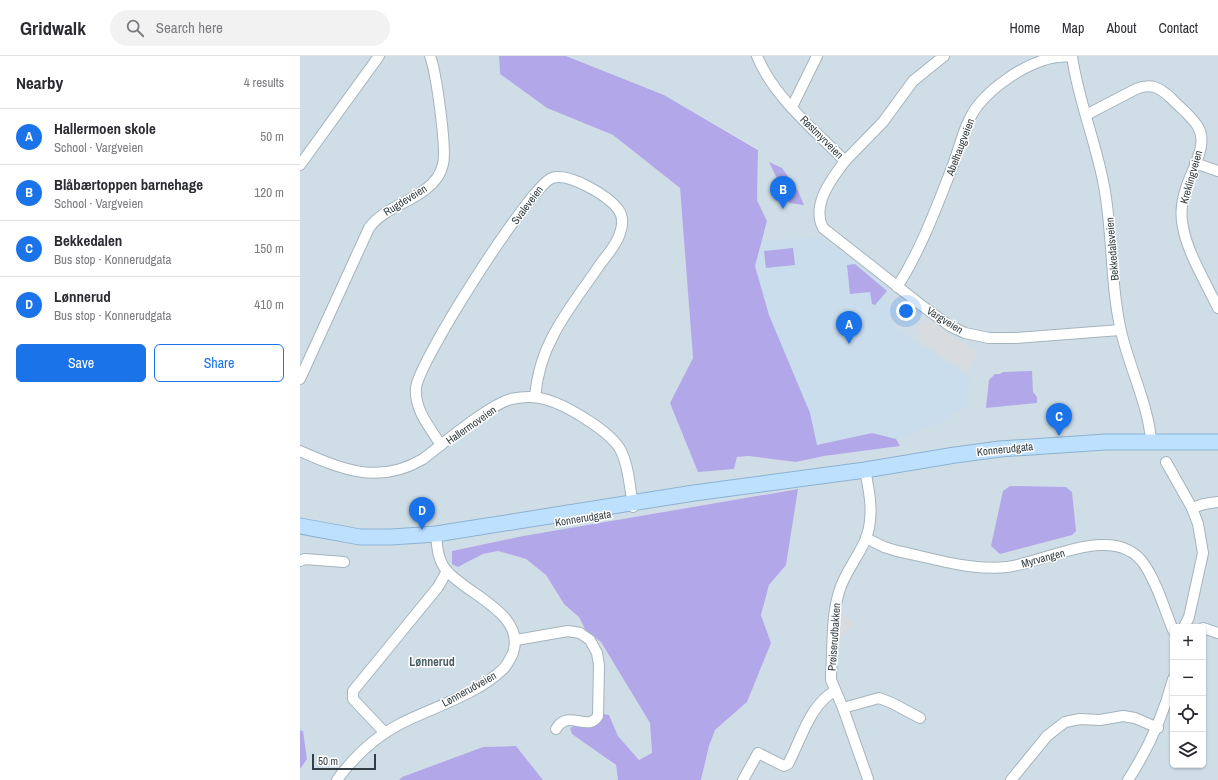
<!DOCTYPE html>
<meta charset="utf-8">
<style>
:root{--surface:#fff;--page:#f2f2f3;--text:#2b2b33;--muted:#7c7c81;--line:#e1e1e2;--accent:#1a73e8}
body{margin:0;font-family:"Archivo Narrow",sans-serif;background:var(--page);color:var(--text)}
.controls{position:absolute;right:12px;bottom:12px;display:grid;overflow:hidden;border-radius:6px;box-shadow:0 1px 3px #0004}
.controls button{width:36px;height:36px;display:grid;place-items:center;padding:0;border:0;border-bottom:1px solid var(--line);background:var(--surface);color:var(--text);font:20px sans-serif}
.scale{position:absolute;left:12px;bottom:10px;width:64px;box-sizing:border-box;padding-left:4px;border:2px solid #323e43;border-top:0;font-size:11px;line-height:14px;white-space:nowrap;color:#323e43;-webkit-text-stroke:3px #fff;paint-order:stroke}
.you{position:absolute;left:606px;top:255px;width:14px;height:14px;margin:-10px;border:3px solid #fff;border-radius:50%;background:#1a73e8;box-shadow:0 0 0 6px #1a73e833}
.badge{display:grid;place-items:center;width:26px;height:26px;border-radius:50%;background:var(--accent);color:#fff;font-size:13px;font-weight:700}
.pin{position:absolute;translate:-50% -33px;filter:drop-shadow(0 1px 2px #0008)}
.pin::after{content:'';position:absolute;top:21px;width:14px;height:12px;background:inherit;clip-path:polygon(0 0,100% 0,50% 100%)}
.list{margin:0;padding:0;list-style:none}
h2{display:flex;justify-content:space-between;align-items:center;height:52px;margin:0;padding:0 16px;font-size:17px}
h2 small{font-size:13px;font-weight:400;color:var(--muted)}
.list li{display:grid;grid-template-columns:26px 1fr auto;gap:12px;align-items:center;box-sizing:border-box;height:56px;padding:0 16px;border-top:1px solid var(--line)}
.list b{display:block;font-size:15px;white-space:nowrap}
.list p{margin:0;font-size:13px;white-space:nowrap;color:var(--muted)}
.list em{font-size:13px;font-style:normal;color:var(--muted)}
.actions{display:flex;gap:8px;padding:12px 16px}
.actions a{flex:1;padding:9px 0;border:1px solid var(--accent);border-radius:6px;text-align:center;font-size:14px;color:var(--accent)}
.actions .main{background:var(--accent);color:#fff}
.icon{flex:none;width:22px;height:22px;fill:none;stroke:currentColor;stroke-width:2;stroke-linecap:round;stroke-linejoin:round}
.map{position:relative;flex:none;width:918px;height:724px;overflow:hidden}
header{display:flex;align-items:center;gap:24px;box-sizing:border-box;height:56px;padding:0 20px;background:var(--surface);border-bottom:1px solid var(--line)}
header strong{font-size:19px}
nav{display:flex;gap:22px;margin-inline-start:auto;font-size:14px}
.search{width:280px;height:36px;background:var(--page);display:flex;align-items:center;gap:10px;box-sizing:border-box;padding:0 14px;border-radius:22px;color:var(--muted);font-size:15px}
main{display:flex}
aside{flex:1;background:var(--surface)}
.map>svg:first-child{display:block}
.residential{fill:#cfdde6;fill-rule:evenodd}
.education{fill:#caddec}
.green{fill:#b2a7e9}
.parking{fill:#d8dcdf}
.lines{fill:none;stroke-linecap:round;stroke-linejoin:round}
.minor-casing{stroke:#a4b4bd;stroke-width:12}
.secondary-casing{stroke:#8cb2d1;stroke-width:17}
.minor{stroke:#fff;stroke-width:10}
.secondary{stroke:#bee0ff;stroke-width:15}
.labels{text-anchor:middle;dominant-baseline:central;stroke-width:3;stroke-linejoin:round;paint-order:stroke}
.street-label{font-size:11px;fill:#323e43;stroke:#fff}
.neighbourhood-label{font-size:12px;font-weight:bold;fill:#495d67;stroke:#fff}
</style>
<header>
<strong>Gridwalk</strong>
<div class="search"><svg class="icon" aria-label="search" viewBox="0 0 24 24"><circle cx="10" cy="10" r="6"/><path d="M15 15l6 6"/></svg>Search here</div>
<nav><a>Home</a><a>Map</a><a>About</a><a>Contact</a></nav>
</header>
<main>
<aside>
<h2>Nearby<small>4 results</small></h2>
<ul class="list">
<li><span class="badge">A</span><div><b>Hallermoen skole</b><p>School · Vargveien</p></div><em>50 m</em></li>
<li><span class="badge">B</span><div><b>Blåbærtoppen barnehage</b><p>School · Vargveien</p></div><em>120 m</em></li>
<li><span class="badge">C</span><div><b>Bekkedalen</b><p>Bus stop · Konnerudgata</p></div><em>150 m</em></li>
<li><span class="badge">D</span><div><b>Lønnerud</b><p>Bus stop · Konnerudgata</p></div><em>410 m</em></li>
</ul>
<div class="actions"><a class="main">Save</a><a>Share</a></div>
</aside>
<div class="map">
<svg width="918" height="724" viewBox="0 0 918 724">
<rect width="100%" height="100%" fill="#e1ebf2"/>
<path class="residential" d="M0 0H199L200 18 247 52 313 79 380 132 393 302 370 348 434 413 437 401 449 400 496 406 524 400 600 390 572 377 517 389 469 259 455 210 467 165 457 144 458 93 364 39 266 0H918V724H401L409 690 415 674 447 646 471 587 461 559 469 529 486 509 497 433 223 480 152 495 158 511 183 498 198 495 226 503 246 519 264 547 279 561 286 575 301 586 350 667 352 697 339 704 318 680 309 659 298 666 277 669 270 673 316 710 318 724H243L216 690 183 691 102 721 99 724H0V713L7 703 3 675 0 674ZM873 571H903V709H873Z"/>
<polygon class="education" points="522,182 588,232 584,243 598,255 590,261 599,275 671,323 666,351 639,367 596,383 572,377 517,389 510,357 469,259 455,210 459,184"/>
<g class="green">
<polygon points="199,0 266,0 364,39 458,94 457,144 467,165 455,210 469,259 510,357 517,389 572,377 596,383 600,390 524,400 496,406 449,400 437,401 434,413 398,416 370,347 393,302 380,132 313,79 247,52 200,18"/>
<polygon points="469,106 482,112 498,135 504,149 489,147"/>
<polygon points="493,192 495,209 466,212 464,195"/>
<polygon points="555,208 587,235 575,249 572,248 570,236 550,238 547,209"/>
<polygon points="732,315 733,336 737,341 737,347 686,352 689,324 695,318 700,318 703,316"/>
<polygon points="710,430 766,431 772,436 776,475 772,479 700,498 691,490 703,435"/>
<polygon points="498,433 486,509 469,529 461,559 471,587 447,646 415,674 409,690 401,724 318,724 316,709 272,678 270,672 277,669 298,666 304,658 309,659 318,680 339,704 352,697 350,667 301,586 286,575 279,561 264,548 246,519 226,503 198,495 183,498 158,511 152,508 152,495 223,480"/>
<polygon points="0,674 3,675 7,703 0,713"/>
<polygon points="216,690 243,724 99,724 102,721 183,691"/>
</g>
<g class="parking">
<polygon points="625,261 678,297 666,316 618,283 621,277 616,274"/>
<polygon points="546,559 553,568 536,587 534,567"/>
</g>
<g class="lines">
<g class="minor-casing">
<g id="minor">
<path d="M457 0C474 42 514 73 545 105L583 66 613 25 644 0"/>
<path d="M772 0C778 44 796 86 804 130 813 177 810 228 821 275 829 311 849 350 851 386"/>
<polyline points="492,51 517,0"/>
<path d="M786 59 836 33C851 27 859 31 871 42 879 51 892 60 898 71 909 88 891 115 886 132 882 144 880 158 883 171 887 196 907 229 918 252"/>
<path d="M545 105C532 122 511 149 523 172L621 249 650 270 665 277 689 282H715L820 274"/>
<polyline points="895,107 918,115"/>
<polyline points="0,109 79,0"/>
<path d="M597 231C621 194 637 150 653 109 660 90 665 65 679 48 694 30 721 11 744 4 752 1 762 1 771 0"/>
<path d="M0 323 69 172C84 152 107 148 126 133 134 127 141 118 143 108 147 93 136 15 130 0"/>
<path d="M141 389C130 372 114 353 116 332 118 306 230 130 252 122 269 116 308 140 318 153 323 160 323 169 320 177 317 188 308 198 301 207 285 231 267 253 254 278 243 298 237 319 235 341"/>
<path d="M0 395C43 414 79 429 123 403 144 387 187 350 211 343 221 341 234 340 244 343 265 348 312 376 321 395 329 411 330 433 333 451"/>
<polyline points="866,406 892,452 898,468 903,497 889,561 884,571"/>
<path d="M565 414C570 438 575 464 564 487 556 504 544 518 539 536 531 562 533 592 531 619V624L543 652 568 723"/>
<polyline points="892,452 904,448 918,446"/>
<path d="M566 482 584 491 597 495C632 502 670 515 707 511 746 506 815 466 844 508 857 527 864 552 873 574"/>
<polyline points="0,505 5,503 44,506"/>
<polyline points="903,572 918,577"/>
<path d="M216 584 268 575 280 577 290 584 297 597 299 609 298 660C288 677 268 652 256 673"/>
<polyline points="543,652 579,642 592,647 620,662"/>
<polyline points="85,677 53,643 53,635 138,531 147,515"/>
<path d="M37 724C53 702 75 681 100 668 133 651 174 640 202 614 207 610 210 603 213 597 226 558 168 539 147 515 138 505 137 491 136 478"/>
<path d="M443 724 458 697 484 710 488 708C501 684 510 648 535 635"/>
<polyline points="711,724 747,680 765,666 780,663 800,664 823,660 835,662 858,672"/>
<path d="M828 724C849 692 863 661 873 623"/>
</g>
</g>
<g class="secondary-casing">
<polyline id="secondary" points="0,470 60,481 91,481 136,478 394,437 565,414 655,399 700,393 806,386 918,386"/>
</g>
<use href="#minor" class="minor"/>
<use href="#secondary" class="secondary"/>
</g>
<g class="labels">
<g class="street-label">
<text transform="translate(522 81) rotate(45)">Røstmyrveien</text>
<text transform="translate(660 91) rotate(-69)">Abelhaugveien</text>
<text transform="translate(891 121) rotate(-74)">Kreklingveien</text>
<text transform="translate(105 144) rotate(-32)">Rugdeveien</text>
<text transform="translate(227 149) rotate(-53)">Svaleveien</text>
<text transform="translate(812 193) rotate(-95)">Bekkedalsveien</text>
<text transform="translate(645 264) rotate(32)">Vargveien</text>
<text transform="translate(171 369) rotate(-35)">Hallermoveien</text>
<text transform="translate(705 393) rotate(-6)">Konnerudgata</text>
<text transform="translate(283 462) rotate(-9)">Konnerudgata</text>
<text transform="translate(743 502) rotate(-15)">Myrvangen</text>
<text transform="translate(534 581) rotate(-86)">Prøiserudbakken</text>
<text transform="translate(169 633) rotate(-29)">Lønnerudveien</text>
</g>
<g class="neighbourhood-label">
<text x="132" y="606">Lønnerud</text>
</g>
</g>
</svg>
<div class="controls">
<button>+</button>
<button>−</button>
<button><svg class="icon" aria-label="locate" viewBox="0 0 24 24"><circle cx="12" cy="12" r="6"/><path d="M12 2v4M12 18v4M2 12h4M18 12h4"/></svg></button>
<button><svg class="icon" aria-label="layers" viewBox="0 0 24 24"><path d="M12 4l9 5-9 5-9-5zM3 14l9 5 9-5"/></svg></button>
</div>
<div class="scale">50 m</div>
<div class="you"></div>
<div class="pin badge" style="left:549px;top:288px">A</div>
<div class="pin badge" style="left:483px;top:153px">B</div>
<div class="pin badge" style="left:759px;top:380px">C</div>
<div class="pin badge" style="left:122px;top:474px">D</div>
</div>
</main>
